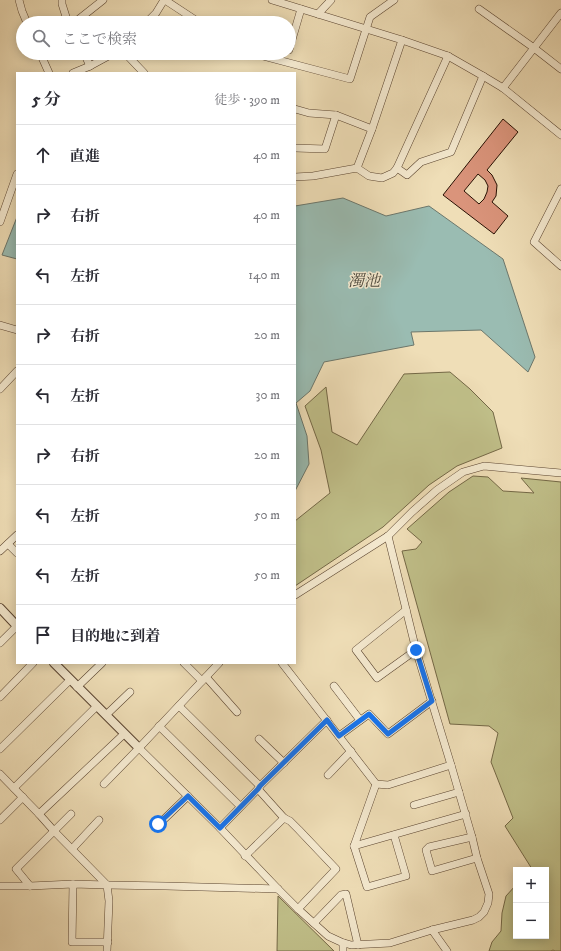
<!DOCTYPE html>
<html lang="ja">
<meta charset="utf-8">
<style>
:root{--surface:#fff;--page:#f2f2f3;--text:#2b2b33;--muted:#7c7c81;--line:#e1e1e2}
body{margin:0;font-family:"IM FELL DW Pica","Noto Serif JP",serif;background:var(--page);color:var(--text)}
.controls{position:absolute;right:12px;bottom:12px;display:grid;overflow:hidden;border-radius:0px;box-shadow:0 2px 10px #0003}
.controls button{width:36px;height:36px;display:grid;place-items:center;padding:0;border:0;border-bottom:1px solid var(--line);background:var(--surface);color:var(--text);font:20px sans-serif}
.stop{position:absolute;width:12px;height:12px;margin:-9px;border:3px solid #1a73e8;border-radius:50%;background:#fff}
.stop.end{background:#1a73e8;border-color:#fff;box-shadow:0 1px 4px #0008}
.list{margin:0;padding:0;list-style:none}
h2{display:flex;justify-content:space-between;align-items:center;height:52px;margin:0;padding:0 16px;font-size:17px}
h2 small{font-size:13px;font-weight:400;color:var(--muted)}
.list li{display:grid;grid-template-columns:26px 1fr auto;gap:12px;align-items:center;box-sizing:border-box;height:60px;padding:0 16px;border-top:1px solid var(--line)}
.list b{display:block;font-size:15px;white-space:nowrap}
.list em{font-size:13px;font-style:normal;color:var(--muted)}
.icon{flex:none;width:22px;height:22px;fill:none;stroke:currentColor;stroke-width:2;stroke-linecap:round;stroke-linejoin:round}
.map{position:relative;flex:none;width:561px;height:951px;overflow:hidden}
.search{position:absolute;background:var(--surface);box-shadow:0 2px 10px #0003;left:16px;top:16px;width:280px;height:44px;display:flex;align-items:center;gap:10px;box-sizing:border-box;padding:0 14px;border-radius:22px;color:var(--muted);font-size:15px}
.panel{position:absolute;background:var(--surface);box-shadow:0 2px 10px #0003;left:16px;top:72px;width:280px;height:592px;border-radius:0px}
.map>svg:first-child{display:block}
.green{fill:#c0bf89;stroke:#746846}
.water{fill:#9abcb2;stroke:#6c776c}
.building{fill:#da947b;stroke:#281003;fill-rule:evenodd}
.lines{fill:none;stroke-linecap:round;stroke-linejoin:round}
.minor-casing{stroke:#5a4430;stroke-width:8}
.tertiary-casing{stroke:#5a4430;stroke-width:10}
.minor{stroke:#f5ead0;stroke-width:7}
.tertiary{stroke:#f5ead0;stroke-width:8}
.route{stroke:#1a73e8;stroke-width:5}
.labels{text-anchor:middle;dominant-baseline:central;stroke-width:3;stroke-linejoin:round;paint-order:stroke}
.water-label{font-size:16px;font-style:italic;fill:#504c40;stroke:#f5ead0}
</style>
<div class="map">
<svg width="561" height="951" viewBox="0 0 561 951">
<rect width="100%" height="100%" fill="#efdeb7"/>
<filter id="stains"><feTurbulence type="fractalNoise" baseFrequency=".005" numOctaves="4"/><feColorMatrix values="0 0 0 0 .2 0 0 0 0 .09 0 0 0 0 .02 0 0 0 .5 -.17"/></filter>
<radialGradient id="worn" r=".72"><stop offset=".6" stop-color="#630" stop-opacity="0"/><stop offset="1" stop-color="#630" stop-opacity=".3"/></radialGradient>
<g class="green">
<polygon points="450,372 470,389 493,412 502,448 457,466 429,485 383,527 295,586 295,521 330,493 321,450 305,406 326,387 332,432 357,445 404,374"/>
<polygon points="473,476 488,477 503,491 534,493 521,478 561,482 561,951 555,951 553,950 551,951 489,951 492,942 501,931 502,913 506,896 516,885 516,936 546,936 546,870 531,870 532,869 505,826 513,818 491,762 498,733 489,726 450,724 402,551 416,549 422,542 407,529 449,492"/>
<polygon points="278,896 334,951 277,951"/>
</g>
<g class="water">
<polygon points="343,198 386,216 429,206 503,259 535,357 528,372 481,330 411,332 414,345 324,362 310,391 296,403 307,436 309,464 295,491 295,206"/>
<polygon points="17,217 17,259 2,255"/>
</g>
<path class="building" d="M503 119 518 132 487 170 492 175 497 185 496 196 492 202 508 216 494 234 443 195ZM478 174 485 180 488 186 487 192 484 199 479 204 464 191Z"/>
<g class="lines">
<g class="minor-casing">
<g id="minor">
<polyline points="19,0 22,11 27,23"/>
<polyline points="62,0 62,4 68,23"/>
<polyline points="165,0 200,23"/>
<polyline points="272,0 402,40 448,56 483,76 503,88 561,135"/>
<polyline points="479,9 534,48 561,69"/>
<polyline points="318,14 331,0"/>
<polyline points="74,23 103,0"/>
<polyline points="146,23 156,13 164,0"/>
<polyline points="289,50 301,9"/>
<polyline points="40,53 49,73"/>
<polyline points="84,53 90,66"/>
<polyline points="125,53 144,73"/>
<polyline points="252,53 350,79 370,17 394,0"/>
<polyline points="448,56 397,168 407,175 421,162 451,152 483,76"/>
<polyline points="73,73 90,66 114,53"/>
<polyline points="503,88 561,13"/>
<polyline points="295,109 309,113 336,115 372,129"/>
<polyline points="295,148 325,149 336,115"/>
<polyline points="357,168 372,129 402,40"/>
<polyline points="295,177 313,176 357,168 369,176 382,178 393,173 397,168"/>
<polyline points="561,189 534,242 561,266"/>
<polyline points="0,222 17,174"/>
<polyline points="0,325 17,330"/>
<polyline points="0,389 17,371"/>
<polyline points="8,544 17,553"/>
<polyline points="0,551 17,535"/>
<polyline points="295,595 388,536 412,512 437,490 463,472 484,466 561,473"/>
<polyline points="406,610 356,650 377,678 416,650"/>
<polyline points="0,643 17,626"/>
<polyline points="184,663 202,681"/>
<polyline points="282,663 376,784 388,785 451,765"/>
<polyline points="206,677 237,712"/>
<polyline points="334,686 360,720"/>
<polyline points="77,687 102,663"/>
<polyline points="0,697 33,663"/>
<polyline points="179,706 260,786"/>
<polyline points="106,715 130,692"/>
<polyline points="159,726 240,806"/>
<polyline points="339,736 369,714 388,734 432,701"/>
<polyline points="259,739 284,763"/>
<polyline points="139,748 220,828 278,889 298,909 328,936 341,942 351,945 390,943 432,930 473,920 479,917 484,912 488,903 489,894 477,858 472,837 451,765 416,650 388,536"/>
<polyline points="0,749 70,680"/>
<polyline points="0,774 39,814 124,734"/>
<polyline points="328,775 351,751"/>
<polyline points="104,784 139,748 219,663"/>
<polyline points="376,784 354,846 466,814"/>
<polyline points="14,788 97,706"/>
<polyline points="258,789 284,818 290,821 299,830 336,869 298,909"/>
<polyline points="414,805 459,792"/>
<polyline points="39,814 54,831 107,885 109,901 107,951"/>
<polyline points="0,820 23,797"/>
<polyline points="158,825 188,796"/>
<polyline points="220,828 258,789 260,786 327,720"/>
<polyline points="472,837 429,847 426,850 432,871 477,858"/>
<polyline points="354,846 367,887 406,876 394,835"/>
<polyline points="72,849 99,820"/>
<polyline points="245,856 284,818"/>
<polyline points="73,884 72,942 108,942"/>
<polyline points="0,886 30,886 73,884 107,885 166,886 278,889"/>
<polyline points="30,886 16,869 71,814"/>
<polyline points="314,923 341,895 346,894 358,945"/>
<polyline points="432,930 447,951"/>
<polyline points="343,951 343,943"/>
</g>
</g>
<g class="tertiary-casing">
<g id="tertiary">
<polyline points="0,608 17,626"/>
<polyline points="54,663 139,748"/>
</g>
</g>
<use href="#minor" class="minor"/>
<use href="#tertiary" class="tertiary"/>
</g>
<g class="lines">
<polyline class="route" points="158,824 188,796 220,828 258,789 260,786 327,720 339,736 369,714 388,734 432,701 416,650"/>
</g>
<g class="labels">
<g class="water-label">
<text x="364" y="281">濁池</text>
</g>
</g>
<rect width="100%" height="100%" filter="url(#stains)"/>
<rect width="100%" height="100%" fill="url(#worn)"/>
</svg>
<div class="controls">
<button>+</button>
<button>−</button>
</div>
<div class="stop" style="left:158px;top:824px"></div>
<div class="stop end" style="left:416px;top:650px"></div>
<div class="search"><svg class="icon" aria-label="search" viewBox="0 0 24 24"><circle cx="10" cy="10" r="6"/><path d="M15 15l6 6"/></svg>ここで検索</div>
<section class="panel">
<h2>5 分<small>徒歩 · 390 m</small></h2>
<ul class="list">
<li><svg class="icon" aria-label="ahead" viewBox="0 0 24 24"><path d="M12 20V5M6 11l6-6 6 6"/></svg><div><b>直進</b></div><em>40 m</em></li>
<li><svg class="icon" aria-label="right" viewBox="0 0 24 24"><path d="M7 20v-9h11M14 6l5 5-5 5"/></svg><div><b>右折</b></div><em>40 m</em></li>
<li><svg class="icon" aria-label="left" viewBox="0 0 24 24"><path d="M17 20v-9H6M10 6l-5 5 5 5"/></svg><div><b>左折</b></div><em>140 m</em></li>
<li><svg class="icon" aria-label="right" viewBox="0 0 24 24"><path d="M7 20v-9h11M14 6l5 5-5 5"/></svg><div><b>右折</b></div><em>20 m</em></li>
<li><svg class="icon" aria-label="left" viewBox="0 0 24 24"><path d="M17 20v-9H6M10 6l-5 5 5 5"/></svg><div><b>左折</b></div><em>30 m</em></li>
<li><svg class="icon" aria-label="right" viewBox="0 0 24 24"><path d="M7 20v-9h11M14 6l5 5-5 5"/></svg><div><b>右折</b></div><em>20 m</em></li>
<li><svg class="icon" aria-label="left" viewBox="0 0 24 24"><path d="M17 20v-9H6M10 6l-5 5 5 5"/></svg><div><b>左折</b></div><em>50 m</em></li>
<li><svg class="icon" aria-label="left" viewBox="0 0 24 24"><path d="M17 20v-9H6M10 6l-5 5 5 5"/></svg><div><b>左折</b></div><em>50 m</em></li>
<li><svg class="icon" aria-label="arrive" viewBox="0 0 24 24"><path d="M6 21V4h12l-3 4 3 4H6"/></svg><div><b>目的地に到着</b></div></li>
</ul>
</section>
</div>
